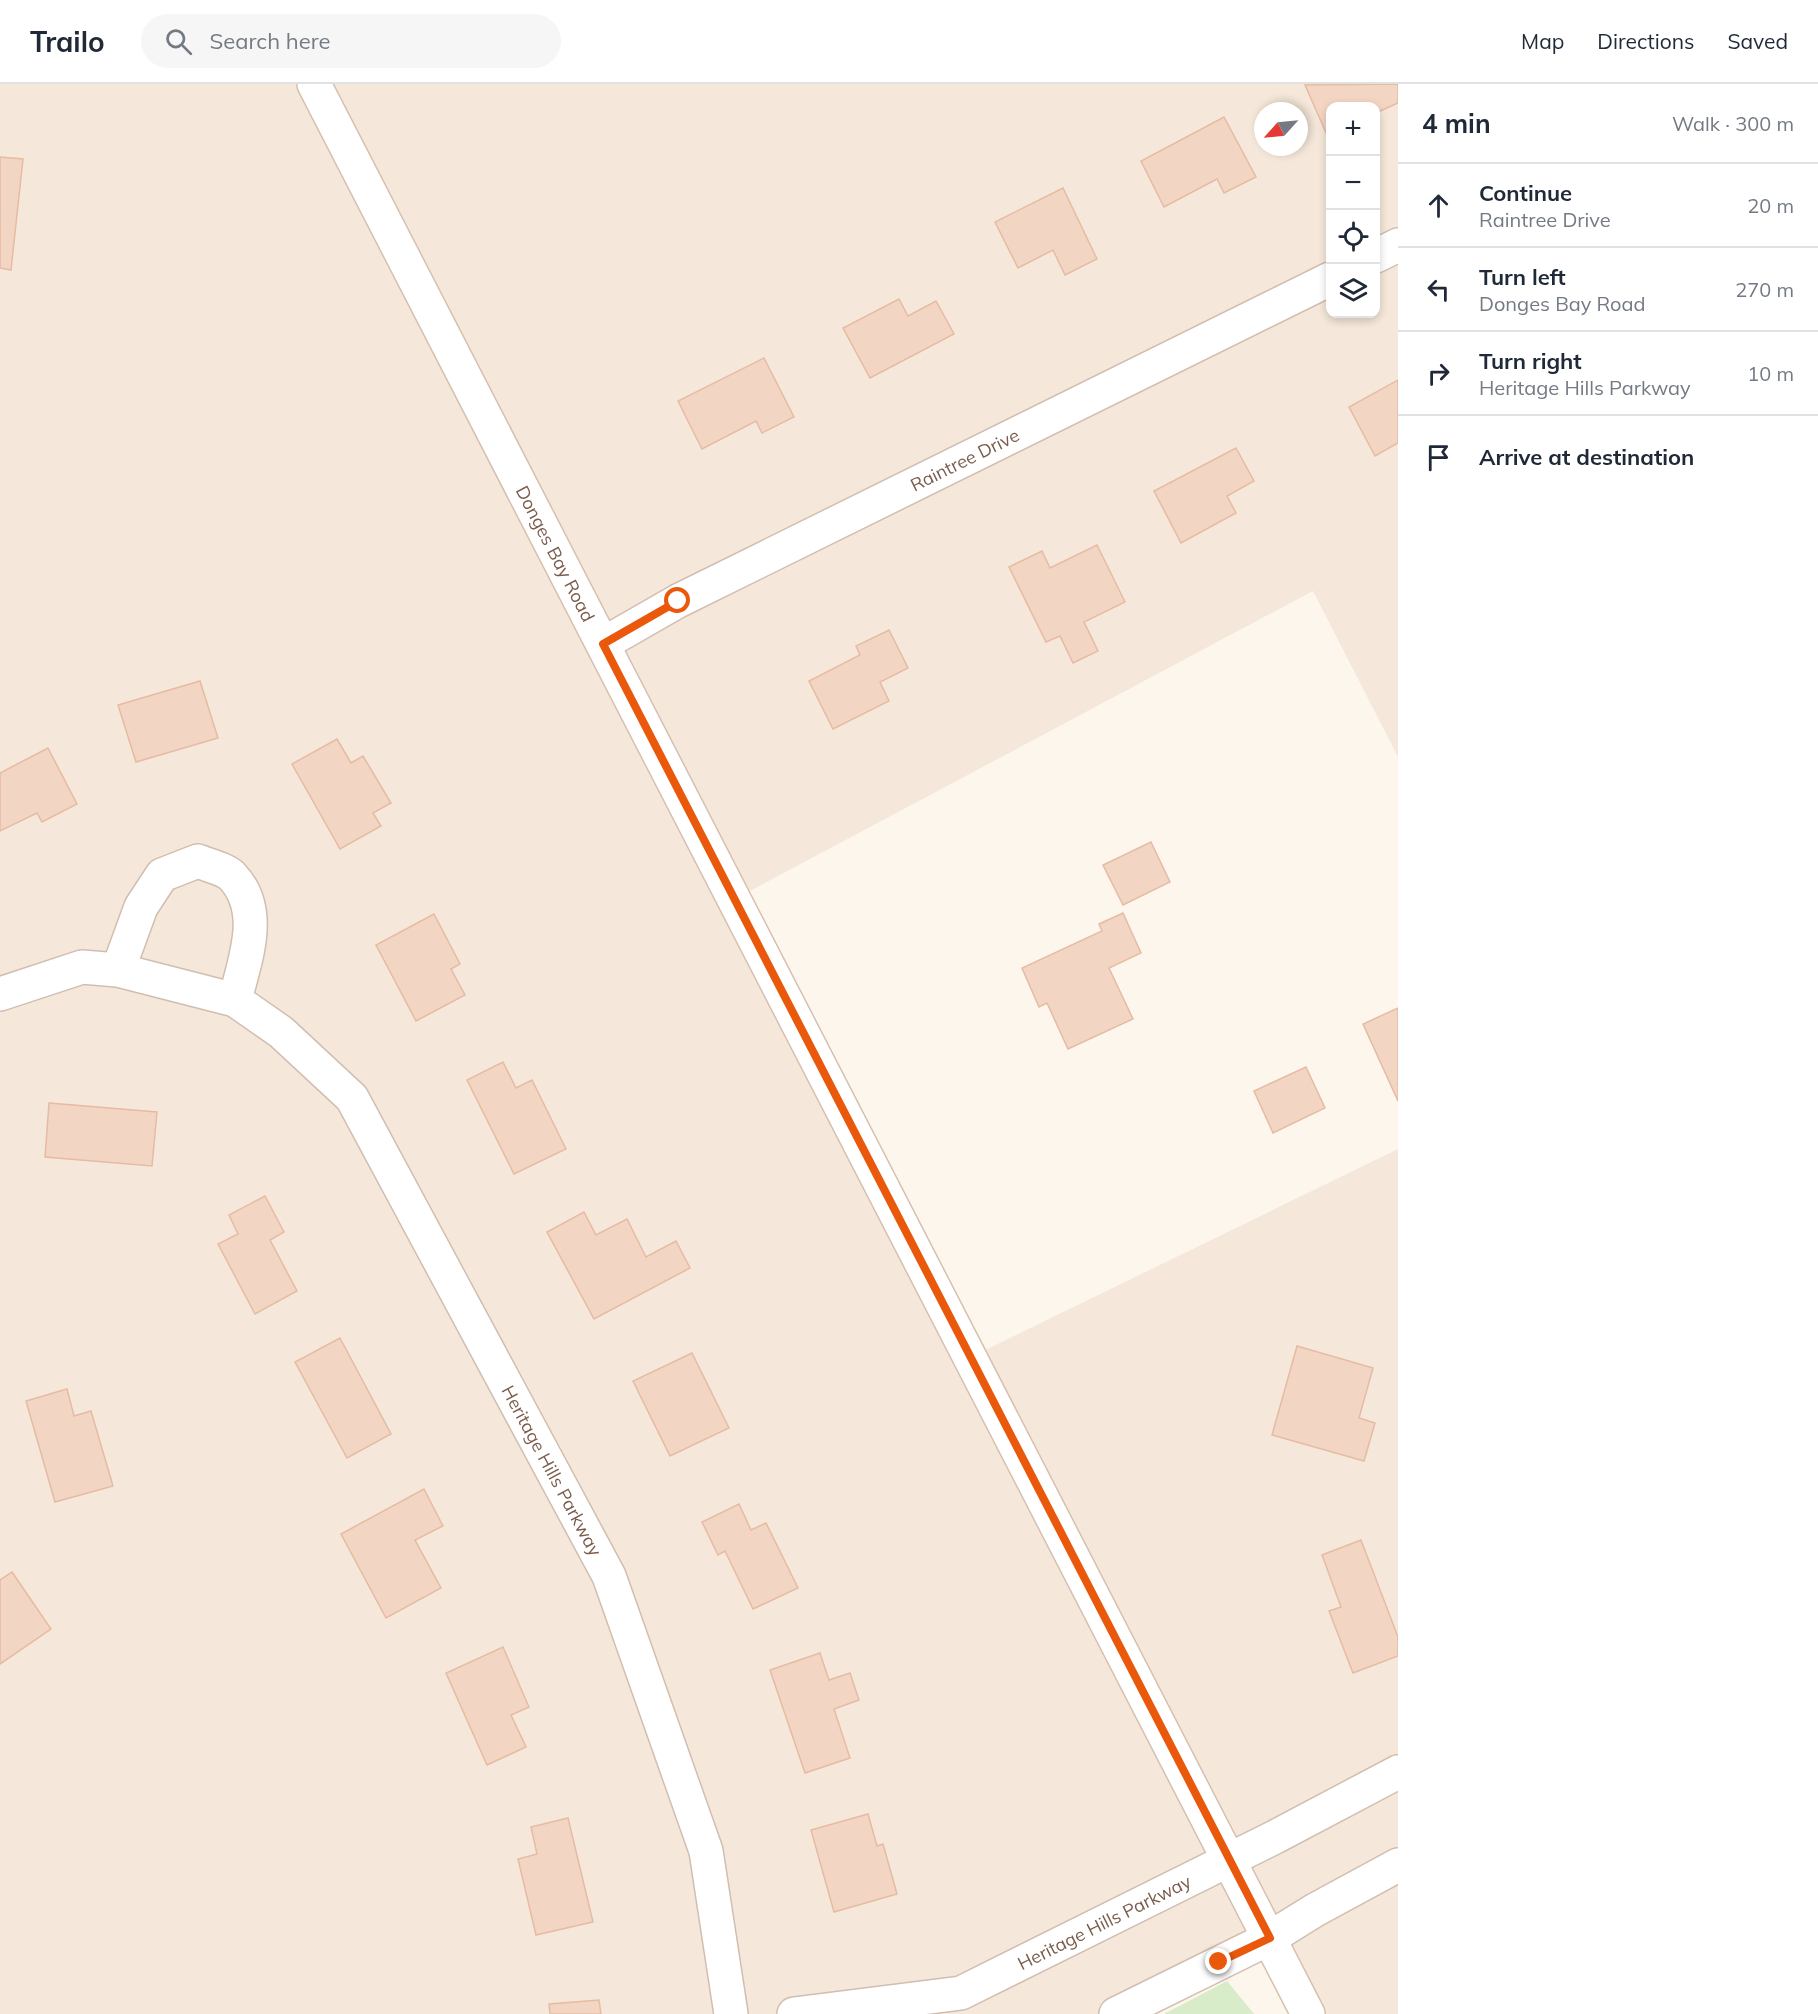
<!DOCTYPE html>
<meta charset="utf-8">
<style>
:root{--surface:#fff;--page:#f6f6f7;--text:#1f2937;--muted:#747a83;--line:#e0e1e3}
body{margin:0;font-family:Mulish,sans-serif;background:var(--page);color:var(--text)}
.controls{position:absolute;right:18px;top:18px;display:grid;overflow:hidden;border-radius:12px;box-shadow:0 3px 9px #0003}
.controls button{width:54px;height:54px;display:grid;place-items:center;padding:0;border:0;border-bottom:2px solid var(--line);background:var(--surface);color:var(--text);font:30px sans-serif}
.compass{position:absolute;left:1254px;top:18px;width:54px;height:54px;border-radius:50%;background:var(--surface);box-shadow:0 3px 9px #0003;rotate:243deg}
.stop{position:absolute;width:18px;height:18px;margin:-14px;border:4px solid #ea580c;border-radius:50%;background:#fff}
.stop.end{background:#ea580c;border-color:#fff;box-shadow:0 2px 6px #0008}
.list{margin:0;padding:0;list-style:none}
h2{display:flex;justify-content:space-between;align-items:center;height:78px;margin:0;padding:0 24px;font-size:26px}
h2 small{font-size:20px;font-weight:400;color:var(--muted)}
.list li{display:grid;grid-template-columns:39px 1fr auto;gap:18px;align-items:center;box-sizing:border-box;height:84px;padding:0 24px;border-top:2px solid var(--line)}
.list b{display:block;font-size:22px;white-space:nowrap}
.list p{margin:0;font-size:20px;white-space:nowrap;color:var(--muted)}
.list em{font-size:20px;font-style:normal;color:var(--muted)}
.icon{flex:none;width:33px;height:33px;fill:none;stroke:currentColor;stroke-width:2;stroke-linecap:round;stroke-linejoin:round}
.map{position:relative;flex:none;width:1398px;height:1930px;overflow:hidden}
header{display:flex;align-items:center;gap:36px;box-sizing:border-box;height:84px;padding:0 30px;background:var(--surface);border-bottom:2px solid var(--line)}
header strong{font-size:28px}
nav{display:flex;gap:33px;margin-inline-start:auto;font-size:21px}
.search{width:420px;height:54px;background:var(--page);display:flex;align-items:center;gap:15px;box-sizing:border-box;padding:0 21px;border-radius:33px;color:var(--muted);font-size:22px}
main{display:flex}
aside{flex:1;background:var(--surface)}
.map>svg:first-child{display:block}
.residential{fill:#f5e8da;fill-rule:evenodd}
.green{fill:#d8ecc9}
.building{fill:#f3d5c3;stroke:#e6bba3;stroke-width:1.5}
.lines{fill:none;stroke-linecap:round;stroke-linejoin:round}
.street-casing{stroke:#d1beb0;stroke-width:36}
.secondary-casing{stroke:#d6c0b0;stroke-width:36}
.street{stroke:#fff;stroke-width:33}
.secondary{stroke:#fff;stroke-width:33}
.route{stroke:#ea580c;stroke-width:8}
.labels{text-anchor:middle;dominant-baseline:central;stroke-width:6;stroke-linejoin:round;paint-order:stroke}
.street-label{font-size:18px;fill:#7a5c4d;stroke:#fffaf3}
</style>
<header>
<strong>Trailo</strong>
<div class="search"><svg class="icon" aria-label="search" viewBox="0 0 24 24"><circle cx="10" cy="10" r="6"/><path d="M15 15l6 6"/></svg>Search here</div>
<nav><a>Map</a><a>Directions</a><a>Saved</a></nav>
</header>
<main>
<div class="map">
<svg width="1398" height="1930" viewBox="0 0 1398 1930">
<rect width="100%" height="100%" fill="#fdf6ec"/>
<path class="residential" d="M0 0H1398V673L1313 507 735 815 971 1273 1398 1065V1930H1307L1269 1855 1141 1930H0ZM1330 22H1376V230H1330ZM1263 27H1299V63H1263Z"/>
<polygon class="green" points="1227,1897 1254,1930 1164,1930"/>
<g class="building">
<polygon points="1398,0 1398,19 1376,29 1376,22 1330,22 1330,49 1327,51 1305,1"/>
<polygon points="1224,33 1256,93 1224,109 1217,95 1164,123 1141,77"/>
<polygon points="0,73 23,75 11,186 0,184"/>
<polygon points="1063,104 1097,175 1065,191 1053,166 1018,184 995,138"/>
<polygon points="899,215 908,232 936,217 954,250 870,294 843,244"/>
<polygon points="764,274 794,333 762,349 756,337 702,365 678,317"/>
<polygon points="1398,296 1398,359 1375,372 1349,323"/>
<polygon points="1236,364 1254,397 1227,412 1236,429 1181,459 1154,407"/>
<polygon points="1097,461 1125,518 1084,538 1098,567 1073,579 1060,552 1046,558 1009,483 1042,467 1050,484"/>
<polygon points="889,546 908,584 880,598 889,617 833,645 809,597 860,571 856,562"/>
<polygon points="200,597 218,654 136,678 118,621"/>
<polygon points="337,655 351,679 363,672 391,719 373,729 381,742 340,765 292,680"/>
<polygon points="48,664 77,720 42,738 37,729 0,747 0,689"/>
<polygon points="1151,758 1170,798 1123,821 1103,781"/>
<polygon points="1123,829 1141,869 1109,884 1133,935 1068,965 1047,919 1039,923 1022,884 1102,847 1099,840"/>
<polygon points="434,830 460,880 451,885 465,911 416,937 376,861"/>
<polygon points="1398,924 1398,1017 1363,940"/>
<polygon points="503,978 516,1004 532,996 566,1065 514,1090 467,996"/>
<polygon points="1306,983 1325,1024 1273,1049 1254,1007"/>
<polygon points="49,1019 157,1028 152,1082 45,1073"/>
<polygon points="265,1112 284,1148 270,1156 297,1207 255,1230 218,1160 238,1150 229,1131"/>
<polygon points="584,1128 596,1151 627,1135 646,1173 676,1157 690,1184 594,1235 547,1148"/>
<polygon points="340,1254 391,1350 347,1374 295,1278"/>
<polygon points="1297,1262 1373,1284 1359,1334 1375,1339 1364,1377 1272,1351"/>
<polygon points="692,1269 729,1344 670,1372 633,1297"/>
<polygon points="67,1305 74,1332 91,1327 113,1402 55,1418 26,1317"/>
<polygon points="424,1405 443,1442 415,1456 441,1504 386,1534 341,1450"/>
<polygon points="739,1420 751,1446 766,1439 798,1504 753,1525 725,1467 718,1471 702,1438"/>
<polygon points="1361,1456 1398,1553 1398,1572 1353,1589 1329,1527 1341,1523 1322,1471"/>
<polygon points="12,1488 51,1545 0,1580 0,1496"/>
<polygon points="503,1563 529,1623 511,1631 526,1663 487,1681 446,1589"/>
<polygon points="820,1569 829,1596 850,1589 859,1616 834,1625 850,1674 805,1689 770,1586"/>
<polygon points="868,1730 877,1762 883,1760 897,1810 834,1828 811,1746"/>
<polygon points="568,1734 593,1838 536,1851 518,1775 537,1770 531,1743"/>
<polygon points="599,1916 601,1930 550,1930 549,1920"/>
</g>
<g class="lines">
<g class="street-casing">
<g id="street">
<polyline points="1376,172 1398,161"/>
<path id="s1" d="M603 560 678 517 1330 195"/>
<path d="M118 886 141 823 162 791 198 777C207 781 225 785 232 792 265 827 245 875 235 916"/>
<path id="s2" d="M0 910 82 883 118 886 235 916 281 948 352 1014 609 1492 706 1767 731 1930"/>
<path id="s3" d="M794 1930 961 1909 1275 1753 1398 1688"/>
<polyline points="1116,1930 1270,1854 1315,1826 1398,1781"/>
</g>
</g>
<g class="secondary-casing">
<g id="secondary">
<path id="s4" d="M314 0 1308 1930"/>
</g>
</g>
<use href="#street" class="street"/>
<use href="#secondary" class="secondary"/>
</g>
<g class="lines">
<polyline class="route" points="678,517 603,560 1270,1854 1219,1878"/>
</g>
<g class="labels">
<g class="street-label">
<text stroke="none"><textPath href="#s1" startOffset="406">Raintree Drive</textPath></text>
<text stroke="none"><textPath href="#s4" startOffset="528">Donges Bay Road</textPath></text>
<text stroke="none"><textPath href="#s2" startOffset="819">Heritage Hills Parkway</textPath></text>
<text stroke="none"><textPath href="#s3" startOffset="328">Heritage Hills Parkway</textPath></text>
</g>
</g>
</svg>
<div class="controls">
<button>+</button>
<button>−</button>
<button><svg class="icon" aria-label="locate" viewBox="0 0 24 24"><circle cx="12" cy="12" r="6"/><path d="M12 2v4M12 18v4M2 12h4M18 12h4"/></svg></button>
<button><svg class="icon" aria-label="layers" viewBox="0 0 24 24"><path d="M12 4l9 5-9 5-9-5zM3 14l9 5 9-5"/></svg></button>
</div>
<svg class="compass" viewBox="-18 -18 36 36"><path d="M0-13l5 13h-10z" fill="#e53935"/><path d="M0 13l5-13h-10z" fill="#747a83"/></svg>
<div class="stop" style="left:678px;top:517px"></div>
<div class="stop end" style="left:1219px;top:1878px"></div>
</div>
<aside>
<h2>4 min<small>Walk · 300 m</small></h2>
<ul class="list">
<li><svg class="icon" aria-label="ahead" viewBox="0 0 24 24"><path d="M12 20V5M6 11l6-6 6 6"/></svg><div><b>Continue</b><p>Raintree Drive</p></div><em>20 m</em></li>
<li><svg class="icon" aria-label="left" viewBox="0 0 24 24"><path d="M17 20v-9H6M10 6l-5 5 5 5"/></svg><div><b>Turn left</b><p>Donges Bay Road</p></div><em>270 m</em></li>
<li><svg class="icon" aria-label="right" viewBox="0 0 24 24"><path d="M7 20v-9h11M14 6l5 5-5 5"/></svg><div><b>Turn right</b><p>Heritage Hills Parkway</p></div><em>10 m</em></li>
<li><svg class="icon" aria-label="arrive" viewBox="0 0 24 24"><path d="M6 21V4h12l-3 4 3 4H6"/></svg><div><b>Arrive at destination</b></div></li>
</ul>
</aside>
</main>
